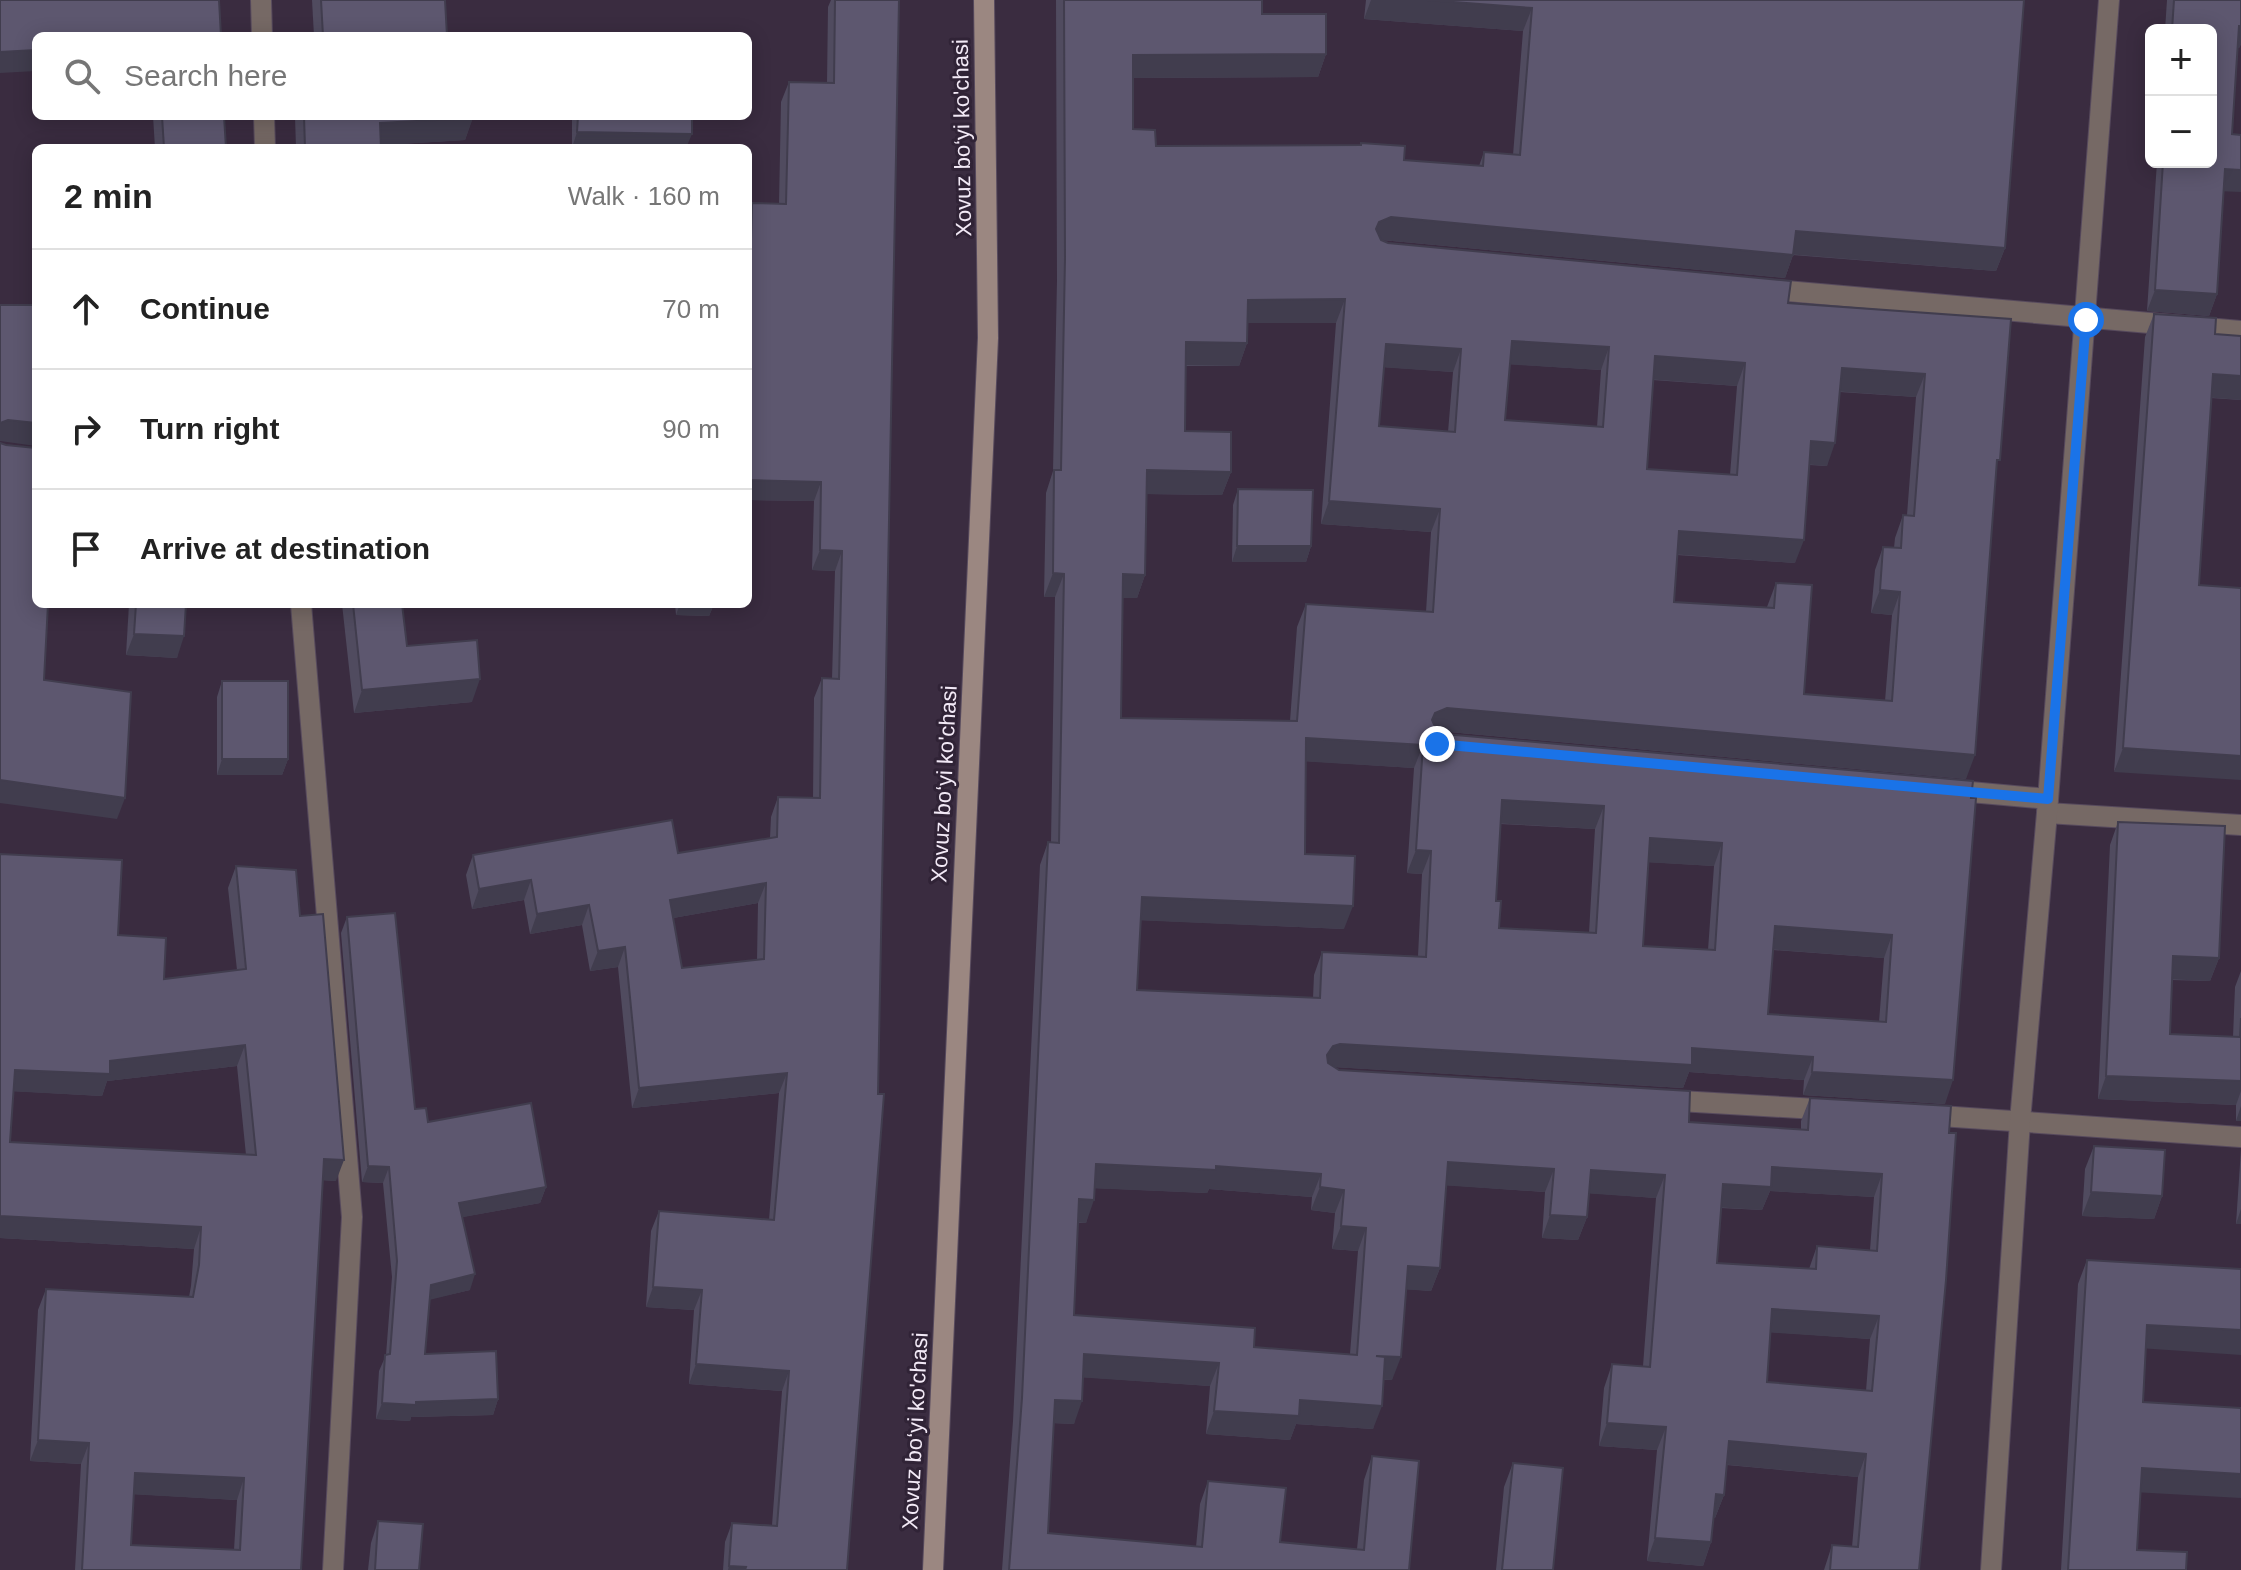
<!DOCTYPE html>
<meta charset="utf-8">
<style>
:root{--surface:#fff;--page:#f6f6f6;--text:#222;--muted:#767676;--line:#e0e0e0}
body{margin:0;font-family:Helvetica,sans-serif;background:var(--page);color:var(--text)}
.controls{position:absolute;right:24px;top:24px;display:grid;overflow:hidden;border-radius:12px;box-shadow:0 4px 20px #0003}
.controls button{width:72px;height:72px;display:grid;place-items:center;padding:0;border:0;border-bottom:2px solid var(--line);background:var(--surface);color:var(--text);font:40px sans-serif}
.stop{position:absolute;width:24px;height:24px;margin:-18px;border:6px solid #1a73e8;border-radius:50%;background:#fff}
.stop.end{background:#1a73e8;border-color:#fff;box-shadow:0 2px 8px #0008}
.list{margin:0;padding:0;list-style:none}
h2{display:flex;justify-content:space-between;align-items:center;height:104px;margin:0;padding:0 32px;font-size:34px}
h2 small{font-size:26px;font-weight:400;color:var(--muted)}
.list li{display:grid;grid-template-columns:52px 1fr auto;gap:24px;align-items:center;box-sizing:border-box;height:120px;padding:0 32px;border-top:2px solid var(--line)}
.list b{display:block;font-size:30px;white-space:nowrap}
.list em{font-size:26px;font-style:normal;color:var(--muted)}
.icon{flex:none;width:44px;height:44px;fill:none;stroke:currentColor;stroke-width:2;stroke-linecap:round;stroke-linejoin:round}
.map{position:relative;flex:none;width:2241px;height:1570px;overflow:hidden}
.search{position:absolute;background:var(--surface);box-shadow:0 4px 20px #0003;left:32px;top:32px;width:720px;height:88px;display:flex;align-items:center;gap:20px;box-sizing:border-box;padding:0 28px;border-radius:12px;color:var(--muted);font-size:30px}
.panel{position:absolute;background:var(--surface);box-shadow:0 4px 20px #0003;left:32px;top:144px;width:720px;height:464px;border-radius:12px}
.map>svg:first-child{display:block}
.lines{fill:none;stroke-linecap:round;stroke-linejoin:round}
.service-casing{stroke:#574a5d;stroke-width:22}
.minor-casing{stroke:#574a5d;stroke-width:22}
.secondary-casing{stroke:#574a5d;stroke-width:22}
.service{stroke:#766965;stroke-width:20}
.minor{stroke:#766965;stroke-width:20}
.secondary{stroke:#9b8781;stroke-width:20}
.wall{fill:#504b5f;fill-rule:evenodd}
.shaded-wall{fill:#413d4e}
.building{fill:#5d576f;stroke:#413d4e;stroke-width:2;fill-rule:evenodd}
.route{stroke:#1a73e8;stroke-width:10}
.labels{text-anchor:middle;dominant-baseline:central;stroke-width:6;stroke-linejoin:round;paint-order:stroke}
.street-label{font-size:22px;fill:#f2e9f6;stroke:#302336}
</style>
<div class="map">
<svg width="2241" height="1570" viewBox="0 0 2241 1570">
<rect width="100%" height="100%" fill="#3a2c40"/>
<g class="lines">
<g class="service-casing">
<polyline id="service" points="2047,813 2241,825"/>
</g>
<g class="minor-casing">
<g id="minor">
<polyline points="261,0 262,36"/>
<polyline points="264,116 265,148"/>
<polyline points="1763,289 2241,331"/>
<polyline points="301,604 352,1217 333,1570"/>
<polyline points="1948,790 2048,799"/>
<polyline points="1662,1100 1834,1110"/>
<polyline points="1926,1115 2241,1137"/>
<polyline points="1991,1570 2020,1121 2047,813 2109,0"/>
</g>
</g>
<g class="secondary-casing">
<polyline id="secondary" points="933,1570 988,338 984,0"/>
</g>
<use href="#service" class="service"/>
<use href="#minor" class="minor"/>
<use href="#secondary" class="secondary"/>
</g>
<g class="wall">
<polygon points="312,0 445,0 447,36 314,36"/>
<path d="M831 0H899L847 1570H723L725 1542 732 1523 772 1525 782 1391 689 1384 694 1310 646 1307 651 1231 659 1211 769 1220 779 1093 632 1108 618 967 590 971 582 925 530 934 524 900 472 909 466 875 473 855 678 853 770 838 771 817 778 797 813 798 814 698 822 678 832 679 835 571 812 570 814 501 748 500V214L752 203 779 204 781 102 789 82 827 83 828 7ZM758 903 757 960 682 968 673 918Z"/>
<path d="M1056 0H1262V14L1326 54 1318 77 1133 78V129L1156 146 1404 160 1479 166 1484 152 1513 155 1523 31 1364 19 1366 0H2024L2005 248 1996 271 1793 255 1785 278 1382 240 1388 243 1788 303 2011 319 1966 779 1438 731 1444 734 1973 781 1945 1104 1803 1095 1804 1080 1689 1072 1683 1088 1334 1067 1339 1070 1689 1122 1801 1129V1121L1810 1098 1951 1106 1919 1570H1824L1832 1545 1852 1547 1858 1477 1727 1465 1724 1495 1715 1518H1713L1711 1542 1703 1566 1647 1561 1657 1450 1599 1446 1604 1388 1612 1364 1643 1366 1656 1198 1589 1193 1587 1217 1578 1240 1542 1238 1545 1192 1446 1185 1440 1268 1431 1291 1406 1289 1392 1380H1384L1373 1429 1296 1424 1290 1440 1206 1434 1210 1386 1083 1377 1074 1424 1054 1423 1048 1533 1196 1547 1200 1504 1208 1481 1280 1542 1357 1549 1364 1480 1372 1456 1409 1570H1002L1013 1421 1040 865 1048 842H1051L1055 597H1044L1046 493 1053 471 1057 281ZM1247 323H1336L1321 524 1431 532 1426 612 1306 604 1297 627 1290 721 1121 718 1123 598H1137L1145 575 1147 494 1222 495 1231 472 1185 431V366H1239L1247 343ZM1510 364 1601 370 1597 427 1505 420ZM1384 367 1453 372 1448 432 1379 426ZM1653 380 1737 386 1730 475 1647 469ZM1840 392 1916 397 1907 515H1903L1895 538 1894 548 1883 547 1875 570 1871 613 1892 615 1885 701 1804 694 1776 583 1767 607 1674 602 1677 555 1795 563 1810 465 1827 466ZM1306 761 1414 768 1407 873 1422 874 1418 956 1322 952 1314 975 1313 998 1137 990 1141 920 1344 929 1305 854ZM1500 824 1595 829 1589 933 1499 928 1496 901ZM1648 862 1714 866 1708 950 1643 946ZM1773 950 1884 958 1879 1022 1768 1014ZM1095 1188 1207 1193 1209 1189 1312 1197 1311 1210 1335 1213 1332 1249 1358 1251 1350 1354 1254 1347 1074 1315 1078 1223H1086ZM1770 1191 1874 1197 1870 1250 1817 1246 1809 1269 1717 1263 1721 1208 1762 1210ZM1770 1332 1870 1339 1866 1391 1767 1382Z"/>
<polygon points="2167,0 2241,0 2241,44 2239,48 2238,48 2232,134 2224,191 2217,294 2209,316 2147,311 2157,162 2211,162 2211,30 2165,30"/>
<polygon points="153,116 224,116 226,148 155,148"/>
<polygon points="295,116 473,116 465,140 381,145 381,148 296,148"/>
<polygon points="572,116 692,116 572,148"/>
<polygon points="2154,314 2215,334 2241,400 2211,398 2199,585 2114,772 2145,337"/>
<polygon points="1238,489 1311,546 1306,562 1232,562 1233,505"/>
<polygon points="129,604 186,604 177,658 126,655"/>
<polygon points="342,604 402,604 407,646 472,702 354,713"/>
<polygon points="675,604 714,604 709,616 676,615"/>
<polygon points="222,681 288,759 282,775 217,775 217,697"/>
<polygon points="2118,822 2219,958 2210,981 2172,980 2170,1034 2233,1037 2235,987 2241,971 2241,1121 2236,1121 2236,1105 2098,1099 2110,845"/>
<path d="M0 854 118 935 164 979 237 970 228 888 236 866 300 916 336 1181 323 1180 301 1570H75L81 1464 30 1461 38 1310 46 1289 189 1297 191 1286 194 1249 0 1238ZM237 1066 246 1155 10 1142 13 1091 102 1096 107 1081ZM134 1494 237 1500 234 1550 131 1545Z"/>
<polygon points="347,917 415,1109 428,1122 546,1187 540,1203 462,1217 470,1290 430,1299 425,1354 498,1399 493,1415 411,1417 410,1421 376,1419 379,1371 386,1355 392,1277 383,1183 362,1182 341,933"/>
<polygon points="2094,1146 2162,1196 2154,1219 2082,1216 2085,1169"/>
<polygon points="2241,1149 2241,1224 2236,1224"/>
<polygon points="2087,1260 2146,1349 2137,1550 2186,1570 2061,1570 2078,1284"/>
<polygon points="1513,1463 1553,1570 1496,1570 1504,1487"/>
<polygon points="378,1521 419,1570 368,1570 371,1543"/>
</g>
<g class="shaded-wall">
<polygon points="1371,0 1427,0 1532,8 1523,31 1364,19"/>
<polygon points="2239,26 2241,26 2241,44 2239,48 2231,47"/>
<polygon points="36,50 36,71 0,73 0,52"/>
<polygon points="1326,54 1318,77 1124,78 1133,55"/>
<polygon points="473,118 465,140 372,146 380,123"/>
<polygon points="577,132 692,134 686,148 572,148"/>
<polygon points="2225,169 2241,170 2241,192 2217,191"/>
<polygon points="1391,217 1793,255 1785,278 1382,240 1371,245 1379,222"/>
<polygon points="1796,231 2005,248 1996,271 1787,254"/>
<polygon points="2155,290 2217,294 2209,316 2147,311"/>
<polygon points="1345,299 1336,323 1239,323 1248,300"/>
<polygon points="1512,341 1609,347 1601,370 1503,364"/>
<polygon points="1186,342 1247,343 1239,366 1177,365"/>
<polygon points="1386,344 1461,349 1453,372 1378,367"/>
<polygon points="1655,356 1745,363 1737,386 1647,379"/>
<polygon points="1842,368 1925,374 1916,397 1833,391"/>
<polygon points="2213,374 2241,376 2241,400 2204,397"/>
<polygon points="8,420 36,423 36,446 0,441 0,423"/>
<polygon points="1811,441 1835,443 1827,466 1803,464"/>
<polygon points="1147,470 1231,472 1222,495 1139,494"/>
<polygon points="748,480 821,482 814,501 748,500"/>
<polygon points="1329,501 1440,509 1431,532 1321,524"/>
<polygon points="1679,531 1804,540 1795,563 1671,554"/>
<polygon points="1237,546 1311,546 1306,562 1232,562"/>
<polygon points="820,550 842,551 835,571 812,570"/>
<polygon points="1053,573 1064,574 1055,597 1044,597"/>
<polygon points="1123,574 1145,575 1137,598 1115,598"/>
<polygon points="1880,590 1900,592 1892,615 1871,613"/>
<polygon points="680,604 714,604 709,616 676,615"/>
<polygon points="134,634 184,636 177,658 126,655"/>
<polygon points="480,679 472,702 354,713 362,690"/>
<polygon points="1447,708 1975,755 1966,779 1438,731 1427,736 1435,713"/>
<polygon points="1306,738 1423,745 1414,768 1298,761"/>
<polygon points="2123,748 2241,756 2241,780 2114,772"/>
<polygon points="222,759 288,759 282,775 217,775"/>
<polygon points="0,780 125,798 117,819 0,803"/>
<polygon points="1502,800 1604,806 1595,829 1493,823"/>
<polygon points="1650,838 1722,843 1714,866 1642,862"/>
<polygon points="1416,850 1431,851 1422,874 1407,873"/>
<polygon points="531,880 524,900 472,909 479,889"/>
<polygon points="766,883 758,903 662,920 670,900"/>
<polygon points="1142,897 1353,906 1344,929 1133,920"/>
<polygon points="589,905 582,925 530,934 537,914"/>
<polygon points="1775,926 1892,935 1884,958 1766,949"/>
<polygon points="625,947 618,967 590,971 598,951"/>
<polygon points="2173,956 2219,958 2210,981 2164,979"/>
<polygon points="1340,1044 1692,1048 1813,1057 1804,1080 1689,1072 1683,1088 1332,1067 1325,1069 1327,1055 1333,1046"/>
<polygon points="245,1045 237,1066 107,1081 102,1096 7,1091 15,1070 110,1061"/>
<polygon points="1812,1072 1953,1080 1945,1104 1803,1095"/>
<polygon points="787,1073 779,1093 632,1108 639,1088"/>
<polygon points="2106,1076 2241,1081 2241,1091 2236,1105 2098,1099"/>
<polygon points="2241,1106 2241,1121 2236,1121"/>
<polygon points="324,1159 344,1160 336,1181 316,1180"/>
<polygon points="1448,1162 1554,1169 1545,1192 1439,1185"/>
<polygon points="1096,1164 1216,1166 1321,1174 1312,1197 1209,1189 1207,1193 1087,1188"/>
<polygon points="368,1166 389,1167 383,1183 362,1182"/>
<polygon points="1772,1167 1882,1174 1874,1197 1770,1191 1762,1210 1714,1207 1723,1184"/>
<polygon points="1591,1170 1665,1175 1656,1198 1582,1193"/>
<polygon points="546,1187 540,1203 453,1219 459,1203"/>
<polygon points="1320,1187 1344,1190 1335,1213 1311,1210"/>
<polygon points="2091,1192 2162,1196 2154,1219 2082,1216"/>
<polygon points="1079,1199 1094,1200 1086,1223 1071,1222"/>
<polygon points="2241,1209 2241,1224 2236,1224"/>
<polygon points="1550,1215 1587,1217 1578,1240 1542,1238"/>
<polygon points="0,1216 201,1227 194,1249 0,1238"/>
<polygon points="1341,1226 1366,1228 1358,1251 1332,1249"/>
<polygon points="1408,1266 1440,1268 1431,1291 1399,1289"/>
<polygon points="475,1274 470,1290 425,1301 431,1285"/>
<polygon points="653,1287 702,1290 694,1310 646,1307"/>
<polygon points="1772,1309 1879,1316 1870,1339 1763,1332"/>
<polygon points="2147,1325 2241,1330 2241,1355 2139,1348"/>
<polygon points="1084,1354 1219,1363 1210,1386 1076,1377"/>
<polygon points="1376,1356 1401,1357 1392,1380 1367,1379"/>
<polygon points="696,1364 789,1371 782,1391 689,1384"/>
<polygon points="498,1399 493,1415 411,1417 410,1421 376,1419 382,1403"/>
<polygon points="1055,1400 1082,1401 1074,1424 1046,1423"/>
<polygon points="1300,1400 1382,1406 1373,1429 1296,1424 1290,1440 1206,1434 1214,1411"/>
<polygon points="1607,1423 1666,1427 1657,1450 1599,1446"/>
<polygon points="38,1440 89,1443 81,1464 30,1461"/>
<polygon points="1729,1441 1866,1454 1858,1477 1720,1464"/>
<polygon points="2142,1468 2241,1474 2241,1498 2133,1492"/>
<polygon points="135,1473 244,1478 237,1500 127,1494"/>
<polygon points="1716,1494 1724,1495 1715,1518 1707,1517"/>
<polygon points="1655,1538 1711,1542 1703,1566 1647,1561"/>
<polygon points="729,1566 746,1567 744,1570 728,1570"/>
</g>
<g class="building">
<polygon points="0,0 219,0 221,36 36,36 36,50 0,52"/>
<polygon points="321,0 445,0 447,36 323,36"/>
<path d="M835 0H899L878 1094H884L847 1570H745L746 1567 729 1566 732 1523 777 1526 789 1371 696 1364 702 1290 653 1287 659 1211 774 1220 787 1073 639 1088 625 947 598 951 589 905 537 914 531 880 479 889 473 855 672 820 678 853 777 837 778 797 820 798 822 678 839 679 842 551 820 550 821 482 748 480V348L752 203 786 204 789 82 834 83ZM766 883 764 959 682 968 670 900Z"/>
<path d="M1064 0H1262V14H1326V54L1133 55V129L1155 130 1156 146 1361 145V143L1405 146 1404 160 1483 166 1484 152 1520 155 1532 8 1427 0H2024L2005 248 1796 231 1793 255 1391 217 1379 222 1376 229 1381 240 1388 243 1791 281 1788 303 2011 319 2000 460H1997L1975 755 1447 708 1435 713 1432 720 1437 731 1444 734 1973 781 1971 798H1976L1953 1080 1812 1072 1813 1057 1692 1048V1065L1340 1044 1333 1046 1327 1055 1328 1063 1339 1070 1690 1091 1689 1122 1808 1130 1810 1098 1951 1106 1949 1133H1956L1946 1280 1919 1570H1830L1832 1545 1858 1547 1866 1454 1729 1441 1724 1495 1716 1494 1711 1542 1655 1538 1666 1427 1607 1423 1612 1364 1650 1367 1665 1175 1591 1170 1587 1217 1550 1215 1554 1169 1448 1162 1440 1268 1408 1266 1401 1357 1376 1356 1385 1357 1382 1406 1300 1400 1299 1416 1214 1411 1219 1363 1084 1354 1082 1401 1055 1400 1048 1533 1202 1547 1208 1481 1286 1488 1280 1542 1364 1550 1372 1456 1419 1461 1409 1570H1009L1022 1398 1048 842 1059 843 1064 574 1053 573 1054 470H1061L1065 258ZM1345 299 1329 501 1440 509 1433 612 1306 604 1297 721 1121 718 1123 574 1145 575 1147 470 1231 472V432L1185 431 1186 342 1247 343 1248 300ZM1512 341 1609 347 1603 427 1505 420ZM1386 344 1461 349 1455 432 1379 426ZM1655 356 1745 363 1737 475 1647 469ZM1842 368 1925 374 1914 516 1903 515 1901 548 1883 547 1880 590 1900 592 1892 701 1804 694 1812 585 1776 583 1774 608 1674 602 1679 531 1804 540 1811 441 1835 443ZM1306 738 1423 745 1416 850 1431 851 1426 957 1322 952 1320 998 1137 990 1142 897 1353 906 1355 856 1305 854ZM1502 800 1604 806 1596 933 1499 928 1501 901H1496ZM1650 838 1722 843 1715 950 1643 946ZM1775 926 1892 935 1886 1022 1768 1014ZM1096 1164 1216 1170V1166L1321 1174 1320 1187 1344 1190 1341 1226 1366 1228 1357 1355 1254 1347 1255 1328 1074 1315 1079 1199 1094 1200ZM1772 1167 1882 1174 1877 1251 1817 1246 1816 1269 1717 1263 1723 1184 1771 1187ZM1772 1309 1879 1316 1872 1391 1767 1382Z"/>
<polygon points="2174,0 2241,0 2241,26 2239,26 2232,134 2241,135 2241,170 2225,169 2217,294 2155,290 2163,162 2211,162 2211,30 2172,30"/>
<polygon points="162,116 224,116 226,148 164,148"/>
<polygon points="304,116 473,116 473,118 380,123 381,148 305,148"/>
<polygon points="578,116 692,116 692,134 577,132"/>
<polygon points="0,305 33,305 33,398 36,398 36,423 8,420 0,423"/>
<polygon points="2154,314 2216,318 2215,334 2241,336 2241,376 2213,374 2199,585 2241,588 2241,756 2123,748"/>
<polygon points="0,443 6,445 36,448 36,604 48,604 44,680 131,692 125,798 0,780"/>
<polygon points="1238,489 1313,490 1311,546 1237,546"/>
<polygon points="136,604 186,604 184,636 134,634"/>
<polygon points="353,604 402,604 407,646 477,640 480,679 362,690"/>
<rect x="222" y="681" width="66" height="78"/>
<polygon points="2118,822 2225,826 2219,958 2173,956 2170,1034 2240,1037 2241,1018 2241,1081 2106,1076"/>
<path d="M0 854 122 860 118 935 166 938 164 979 246 969 236 866 296 870 300 916 323 914 344 1160 324 1159 301 1570H82L89 1443 38 1440 46 1289 193 1297 199 1265 201 1227 0 1216ZM245 1045 256 1155 10 1142 15 1070 110 1074V1061ZM135 1473 244 1478 240 1550 131 1545Z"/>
<polygon points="395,913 415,1109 426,1108 428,1122 531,1103 546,1187 459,1203 475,1274 431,1285 425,1354 496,1351 498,1399 416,1402 416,1405 382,1403 385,1355 390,1354 397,1261 389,1167 368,1166 347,917"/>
<polygon points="2094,1146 2165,1150 2162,1196 2091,1192"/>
<polygon points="2087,1260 2241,1269 2241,1330 2147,1325 2143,1402 2241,1408 2241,1474 2142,1468 2137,1550 2187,1552 2186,1570 2068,1570"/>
<polygon points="1513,1463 1563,1468 1553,1570 1502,1570"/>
<polygon points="378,1521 423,1524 419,1570 375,1570"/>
</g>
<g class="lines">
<polyline class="route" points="1437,744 2048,799 2086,320"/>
</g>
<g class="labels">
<g class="street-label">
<text transform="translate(962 138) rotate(-91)">Xovuz bo‘yi ko'chasi</text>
<text transform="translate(944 784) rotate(-87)">Xovuz bo‘yi ko'chasi</text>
<text transform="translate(915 1431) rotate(-87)">Xovuz bo‘yi ko'chasi</text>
</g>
</g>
</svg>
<div class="controls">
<button>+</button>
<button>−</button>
</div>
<div class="stop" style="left:2086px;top:320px"></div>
<div class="stop end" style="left:1437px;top:744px"></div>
<div class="search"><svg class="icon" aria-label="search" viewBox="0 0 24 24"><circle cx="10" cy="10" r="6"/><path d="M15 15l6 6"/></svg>Search here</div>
<section class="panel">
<h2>2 min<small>Walk · 160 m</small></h2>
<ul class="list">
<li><svg class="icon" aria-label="ahead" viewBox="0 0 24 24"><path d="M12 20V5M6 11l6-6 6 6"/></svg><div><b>Continue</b></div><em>70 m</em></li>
<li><svg class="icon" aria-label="right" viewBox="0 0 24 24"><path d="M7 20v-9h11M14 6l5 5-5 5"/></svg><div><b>Turn right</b></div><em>90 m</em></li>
<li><svg class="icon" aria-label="arrive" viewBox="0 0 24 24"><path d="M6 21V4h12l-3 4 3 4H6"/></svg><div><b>Arrive at destination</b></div></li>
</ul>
</section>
</div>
